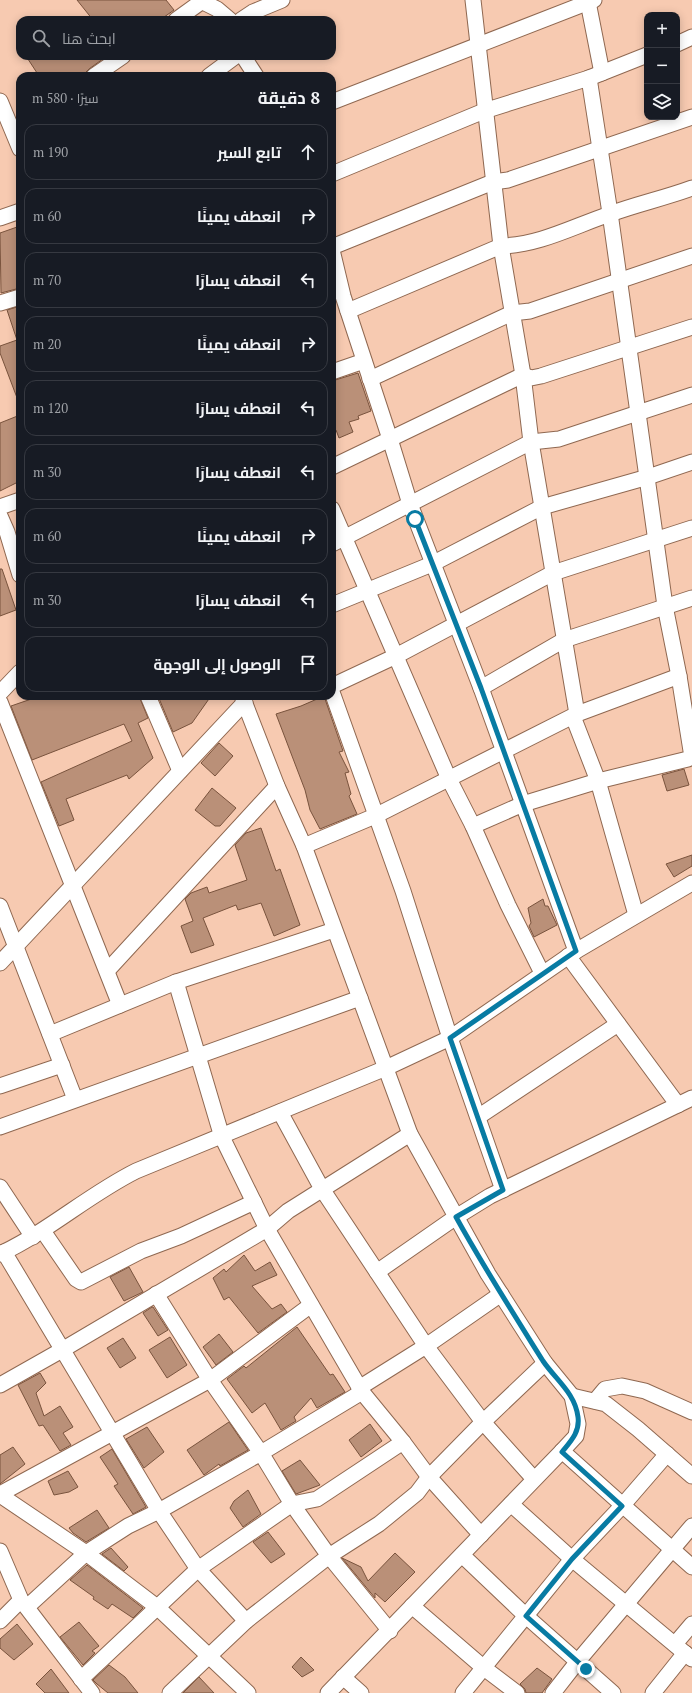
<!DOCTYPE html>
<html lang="ar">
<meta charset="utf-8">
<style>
:root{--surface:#171b24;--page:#242831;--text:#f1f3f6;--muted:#9ea1a6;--line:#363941}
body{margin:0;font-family:"PT Serif",Cairo,serif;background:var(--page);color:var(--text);direction:rtl}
.controls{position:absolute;right:12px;top:12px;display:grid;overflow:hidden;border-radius:8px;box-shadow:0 2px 10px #0003}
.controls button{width:36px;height:36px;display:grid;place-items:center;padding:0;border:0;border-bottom:1px solid var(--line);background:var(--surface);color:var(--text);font:20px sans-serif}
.stop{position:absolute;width:12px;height:12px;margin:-9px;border:3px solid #087ba3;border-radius:50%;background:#fff}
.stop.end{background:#087ba3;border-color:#fff;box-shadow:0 1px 4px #0008}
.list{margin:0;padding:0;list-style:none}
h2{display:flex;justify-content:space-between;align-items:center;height:52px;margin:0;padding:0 16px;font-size:17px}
h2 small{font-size:13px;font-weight:400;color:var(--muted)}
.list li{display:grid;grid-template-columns:26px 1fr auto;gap:12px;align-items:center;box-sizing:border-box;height:56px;margin:0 8px 8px;padding:0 8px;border:1px solid var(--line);border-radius:12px}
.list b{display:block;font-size:15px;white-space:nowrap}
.list em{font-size:13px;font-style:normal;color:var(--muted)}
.icon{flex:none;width:22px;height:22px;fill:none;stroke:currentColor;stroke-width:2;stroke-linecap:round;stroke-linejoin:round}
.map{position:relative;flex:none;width:692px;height:1693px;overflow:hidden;direction:ltr}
.search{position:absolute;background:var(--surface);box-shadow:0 2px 10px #0003;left:16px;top:16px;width:320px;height:44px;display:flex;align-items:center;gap:10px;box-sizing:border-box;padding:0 14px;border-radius:12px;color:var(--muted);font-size:15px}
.panel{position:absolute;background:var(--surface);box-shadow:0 2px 10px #0003;left:16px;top:72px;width:320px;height:628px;border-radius:12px;direction:rtl}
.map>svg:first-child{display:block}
.building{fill:#ba9078;stroke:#79533d}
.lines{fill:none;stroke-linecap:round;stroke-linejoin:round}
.street-casing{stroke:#8f6851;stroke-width:17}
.street{stroke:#fff;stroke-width:15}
.route{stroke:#087ba3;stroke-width:5}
</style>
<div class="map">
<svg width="692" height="1693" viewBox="0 0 692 1693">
<rect width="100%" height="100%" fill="#f7cab1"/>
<g class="building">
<polygon points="77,0 166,0 174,10 160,20 93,20"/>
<polygon points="26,56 107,56 89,69 82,76 39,76"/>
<polygon points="20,226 20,288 1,293 0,233"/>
<polygon points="20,306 20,403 19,403 0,353 0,346 17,340 7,310"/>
<polygon points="358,373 371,411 358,416 359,419 349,422 353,432 339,438 336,430 332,432 332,381"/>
<polygon points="20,415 20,481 0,491 0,423"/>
<polygon points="0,569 2,569 16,610 0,616"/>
<polygon points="40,696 139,696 148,718 138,723 153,758 129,779 127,775 66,799 74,820 59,826 41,782 132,741 124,724 32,760 11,706"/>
<polygon points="158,696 211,696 192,723 173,732"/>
<polygon points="324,696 343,751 339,752 349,772 345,773 351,794 349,796 357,814 320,829 310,810 305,790 276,714 301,706"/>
<polygon points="219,743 233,756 215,776 201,763"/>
<polygon points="684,769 689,785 667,791 662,775"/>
<polygon points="212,788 236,808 220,826 215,826 195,810"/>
<polygon points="261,828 276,871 280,869 300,925 274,936 261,903 238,910 236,905 203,918 214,945 191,953 181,926 193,921 185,899 191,893 207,887 209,893 247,880 235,845 246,833"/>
<polygon points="692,855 692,866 674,877 666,864"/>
<polygon points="543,899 545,906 548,906 557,925 534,937 529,926 531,923 528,908"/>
<polygon points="244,1255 255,1271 270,1262 277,1275 252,1286 272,1309 281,1304 287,1312 258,1333 229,1297 224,1300 213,1278 224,1269 226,1272"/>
<polygon points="129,1267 143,1292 124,1301 110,1277"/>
<polygon points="152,1307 153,1307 168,1330 158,1336 143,1313"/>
<polygon points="297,1327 330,1375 333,1374 345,1392 317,1408 311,1398 294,1417 296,1421 281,1430 265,1403 252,1413 227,1379 244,1366 246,1368"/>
<polygon points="219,1334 233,1352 216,1365 203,1347"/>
<polygon points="170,1337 187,1365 167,1378 149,1350"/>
<polygon points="123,1338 136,1358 120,1368 107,1348"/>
<polygon points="40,1373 46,1383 36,1393 44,1416 60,1406 73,1427 63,1433 71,1445 60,1451 43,1425 39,1426 18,1385"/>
<polygon points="229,1422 248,1450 220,1466 219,1464 204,1475 187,1450"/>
<polygon points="370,1424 382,1441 361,1457 349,1440"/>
<polygon points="147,1427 164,1452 144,1468 126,1439"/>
<polygon points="13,1447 25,1464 0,1484 0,1455"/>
<polygon points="112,1449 146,1507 133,1514 114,1486 118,1484 100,1457"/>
<polygon points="300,1460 320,1485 296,1494 282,1471"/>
<polygon points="68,1471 78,1487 69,1492 54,1495 48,1481"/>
<polygon points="248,1490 261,1514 243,1527 230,1508 234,1501"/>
<polygon points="97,1510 109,1528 86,1542 73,1533 69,1528"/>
<polygon points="268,1532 285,1554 271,1563 253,1542"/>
<polygon points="111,1548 128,1567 124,1571 102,1554"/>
<polygon points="395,1553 415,1572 385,1602 375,1593 375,1598 342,1558 361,1567 368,1581"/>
<polygon points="87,1565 143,1608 133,1618 112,1604 108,1609 93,1599 94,1597 70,1580"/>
<polygon points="79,1622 99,1646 92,1651 95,1653 83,1665 60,1637"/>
<polygon points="17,1624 33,1644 14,1660 0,1648 0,1639"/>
<polygon points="301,1657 314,1670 302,1677 292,1667"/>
<polygon points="109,1665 125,1677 138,1693 108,1693 97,1684 93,1680"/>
<polygon points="537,1668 552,1679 542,1693 526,1693 525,1689 520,1684"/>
<polygon points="51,1669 69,1693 45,1693 36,1684"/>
<polygon points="199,1677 214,1693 183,1693"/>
</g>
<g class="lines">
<g class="street-casing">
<g id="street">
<polyline points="199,0 217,9 230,20"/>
<polyline points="473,0 501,246 523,375 531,442 577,714 574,719 598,781 636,915"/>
<polyline points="588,2 602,73"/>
<polyline points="176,20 201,2"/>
<polyline points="241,20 253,12 282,0"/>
<polyline points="677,44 692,37"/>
<polyline points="243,56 256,76"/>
<polyline points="94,76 123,56"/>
<polyline points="209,76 236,56"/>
<polyline points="589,78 610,213 665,606 679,676 692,757"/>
<polyline points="0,101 20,149"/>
<polyline points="332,102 594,0"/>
<polyline points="332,174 484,111 589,78 647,55"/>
<polyline points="0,218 20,211"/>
<polyline points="332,247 493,182 508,180 692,117"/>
<polyline points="332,250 343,296 390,439 410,504 481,688 576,951"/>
<polyline points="0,303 20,297"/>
<path d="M348 311 501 246C540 245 574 226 610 214 637 204 665 198 692 188"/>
<polyline points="332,372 364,361"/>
<polyline points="370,379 512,313 530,311 692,256"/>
<polyline points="332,467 523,375 531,378 541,376 692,327"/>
<polyline points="0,507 20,500"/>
<polyline points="332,509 449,779 473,826 508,905 542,973"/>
<polyline points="0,516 7,532 20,575"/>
<polyline points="332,544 531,442 559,439 692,395"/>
<polyline points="332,605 432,564 542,507 648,477 692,462"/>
<polyline points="332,686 396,656 553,573 692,528"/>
<polyline points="481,688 564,640 692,598"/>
<polyline points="332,692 403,891 450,1038 503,1190"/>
<polyline points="0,693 20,672"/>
<polyline points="148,696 180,771"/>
<polyline points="242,696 277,786 304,846 410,1134 488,1274 545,1363 572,1396 578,1424 576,1436 562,1451 328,1693"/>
<polyline points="0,702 120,1005"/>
<polyline points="473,826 523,804 598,781 688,759 692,755"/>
<polyline points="304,846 375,816 577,714 679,676"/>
<polyline points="0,906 75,1099"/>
<polyline points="568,956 678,1105"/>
<polyline points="0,963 245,702"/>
<polyline points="107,971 277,786"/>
<polyline points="176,982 222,1137 267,1229 362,1392 403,1442 429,1477 481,1535"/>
<polyline points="50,1034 176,982 334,930"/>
<polyline points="0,1086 62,1065"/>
<polyline points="280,1112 322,1189 426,1346 483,1422 534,1479"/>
<polyline points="478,1117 618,1024"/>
<polyline points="0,1127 360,998"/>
<polyline points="0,1187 33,1237"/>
<polyline points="43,1231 76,1279 81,1282 141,1251 181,1236 254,1202"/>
<polyline points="4,1252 159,1511 198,1569 246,1621"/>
<path d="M0 1254C49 1231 88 1195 136 1171L386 1068 450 1038 576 951 692 883"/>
<polyline points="377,1272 456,1217 490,1196 692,1098"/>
<polyline points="156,1294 210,1380 261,1453 292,1504 329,1556 390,1631"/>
<polyline points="0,1385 62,1350 267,1229 288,1211 410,1134"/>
<polyline points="359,1388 426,1346 501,1294"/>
<polyline points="572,1396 606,1404 638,1429 692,1476"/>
<polyline points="595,1401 605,1389 622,1386 645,1391 692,1412"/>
<polyline points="562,1451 692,1567"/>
<polyline points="0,1494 210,1380 311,1305"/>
<polyline points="0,1495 86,1553 157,1607 248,1693"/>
<polyline points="511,1504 572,1559 692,1659"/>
<polyline points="0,1551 21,1600 92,1693"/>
<polyline points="462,1555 526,1616 613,1693"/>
<polyline points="412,1606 484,1668 517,1693"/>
<polyline points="27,1607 86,1553 128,1526 159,1511 261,1453 362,1392"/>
<polyline points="0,1621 21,1600"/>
<polyline points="675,1644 692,1624"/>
<polyline points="343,1677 361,1693"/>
<polyline points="81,1679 198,1569 292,1504 317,1499 403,1442"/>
<polyline points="170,1693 246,1621 329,1556 379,1524 417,1493 429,1477 483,1422 545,1363"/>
<polyline points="463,1693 572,1559 622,1506 667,1454"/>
<polyline points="553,1693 578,1661 692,1526"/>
<polyline points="653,1693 685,1653"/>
</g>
</g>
<use href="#street" class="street"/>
</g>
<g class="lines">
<path class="route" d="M415 519 481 688 576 951 450 1038 503 1190 456 1217C483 1266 513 1313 543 1361 556 1380 575 1393 578 1417 580 1432 571 1441 562 1452L622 1506 572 1559 526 1616 586 1669"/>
</g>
</svg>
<div class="controls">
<button>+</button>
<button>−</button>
<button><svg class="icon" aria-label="layers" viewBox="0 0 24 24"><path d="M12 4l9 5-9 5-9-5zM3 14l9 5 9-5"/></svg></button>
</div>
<div class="stop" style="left:415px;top:519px"></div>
<div class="stop end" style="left:586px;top:1669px"></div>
<div class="search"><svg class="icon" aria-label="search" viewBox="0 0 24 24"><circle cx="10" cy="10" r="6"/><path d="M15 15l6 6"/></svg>ابحث هنا</div>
<section class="panel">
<h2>8 دقيقة<small>سيرًا · 580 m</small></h2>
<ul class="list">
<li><svg class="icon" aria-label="ahead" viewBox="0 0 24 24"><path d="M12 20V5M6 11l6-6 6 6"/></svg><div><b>تابع السير</b></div><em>190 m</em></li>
<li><svg class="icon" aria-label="right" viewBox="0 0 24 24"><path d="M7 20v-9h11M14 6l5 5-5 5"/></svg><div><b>انعطف يمينًا</b></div><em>60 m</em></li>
<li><svg class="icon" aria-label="left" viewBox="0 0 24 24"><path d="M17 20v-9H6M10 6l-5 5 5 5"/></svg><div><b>انعطف يسارًا</b></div><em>70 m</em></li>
<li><svg class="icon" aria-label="right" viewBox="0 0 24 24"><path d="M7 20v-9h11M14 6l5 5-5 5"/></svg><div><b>انعطف يمينًا</b></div><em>20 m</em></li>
<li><svg class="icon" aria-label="left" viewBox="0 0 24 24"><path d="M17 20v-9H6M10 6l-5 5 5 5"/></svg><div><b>انعطف يسارًا</b></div><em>120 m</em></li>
<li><svg class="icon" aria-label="left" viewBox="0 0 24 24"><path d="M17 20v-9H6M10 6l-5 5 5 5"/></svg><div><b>انعطف يسارًا</b></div><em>30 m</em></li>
<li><svg class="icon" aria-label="right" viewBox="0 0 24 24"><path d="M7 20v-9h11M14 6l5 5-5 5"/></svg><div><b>انعطف يمينًا</b></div><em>60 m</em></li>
<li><svg class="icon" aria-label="left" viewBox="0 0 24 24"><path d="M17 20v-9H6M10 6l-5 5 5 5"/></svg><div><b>انعطف يسارًا</b></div><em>30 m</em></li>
<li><svg class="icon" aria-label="arrive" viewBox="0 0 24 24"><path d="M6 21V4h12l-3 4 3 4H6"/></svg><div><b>الوصول إلى الوجهة</b></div></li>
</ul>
</section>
</div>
